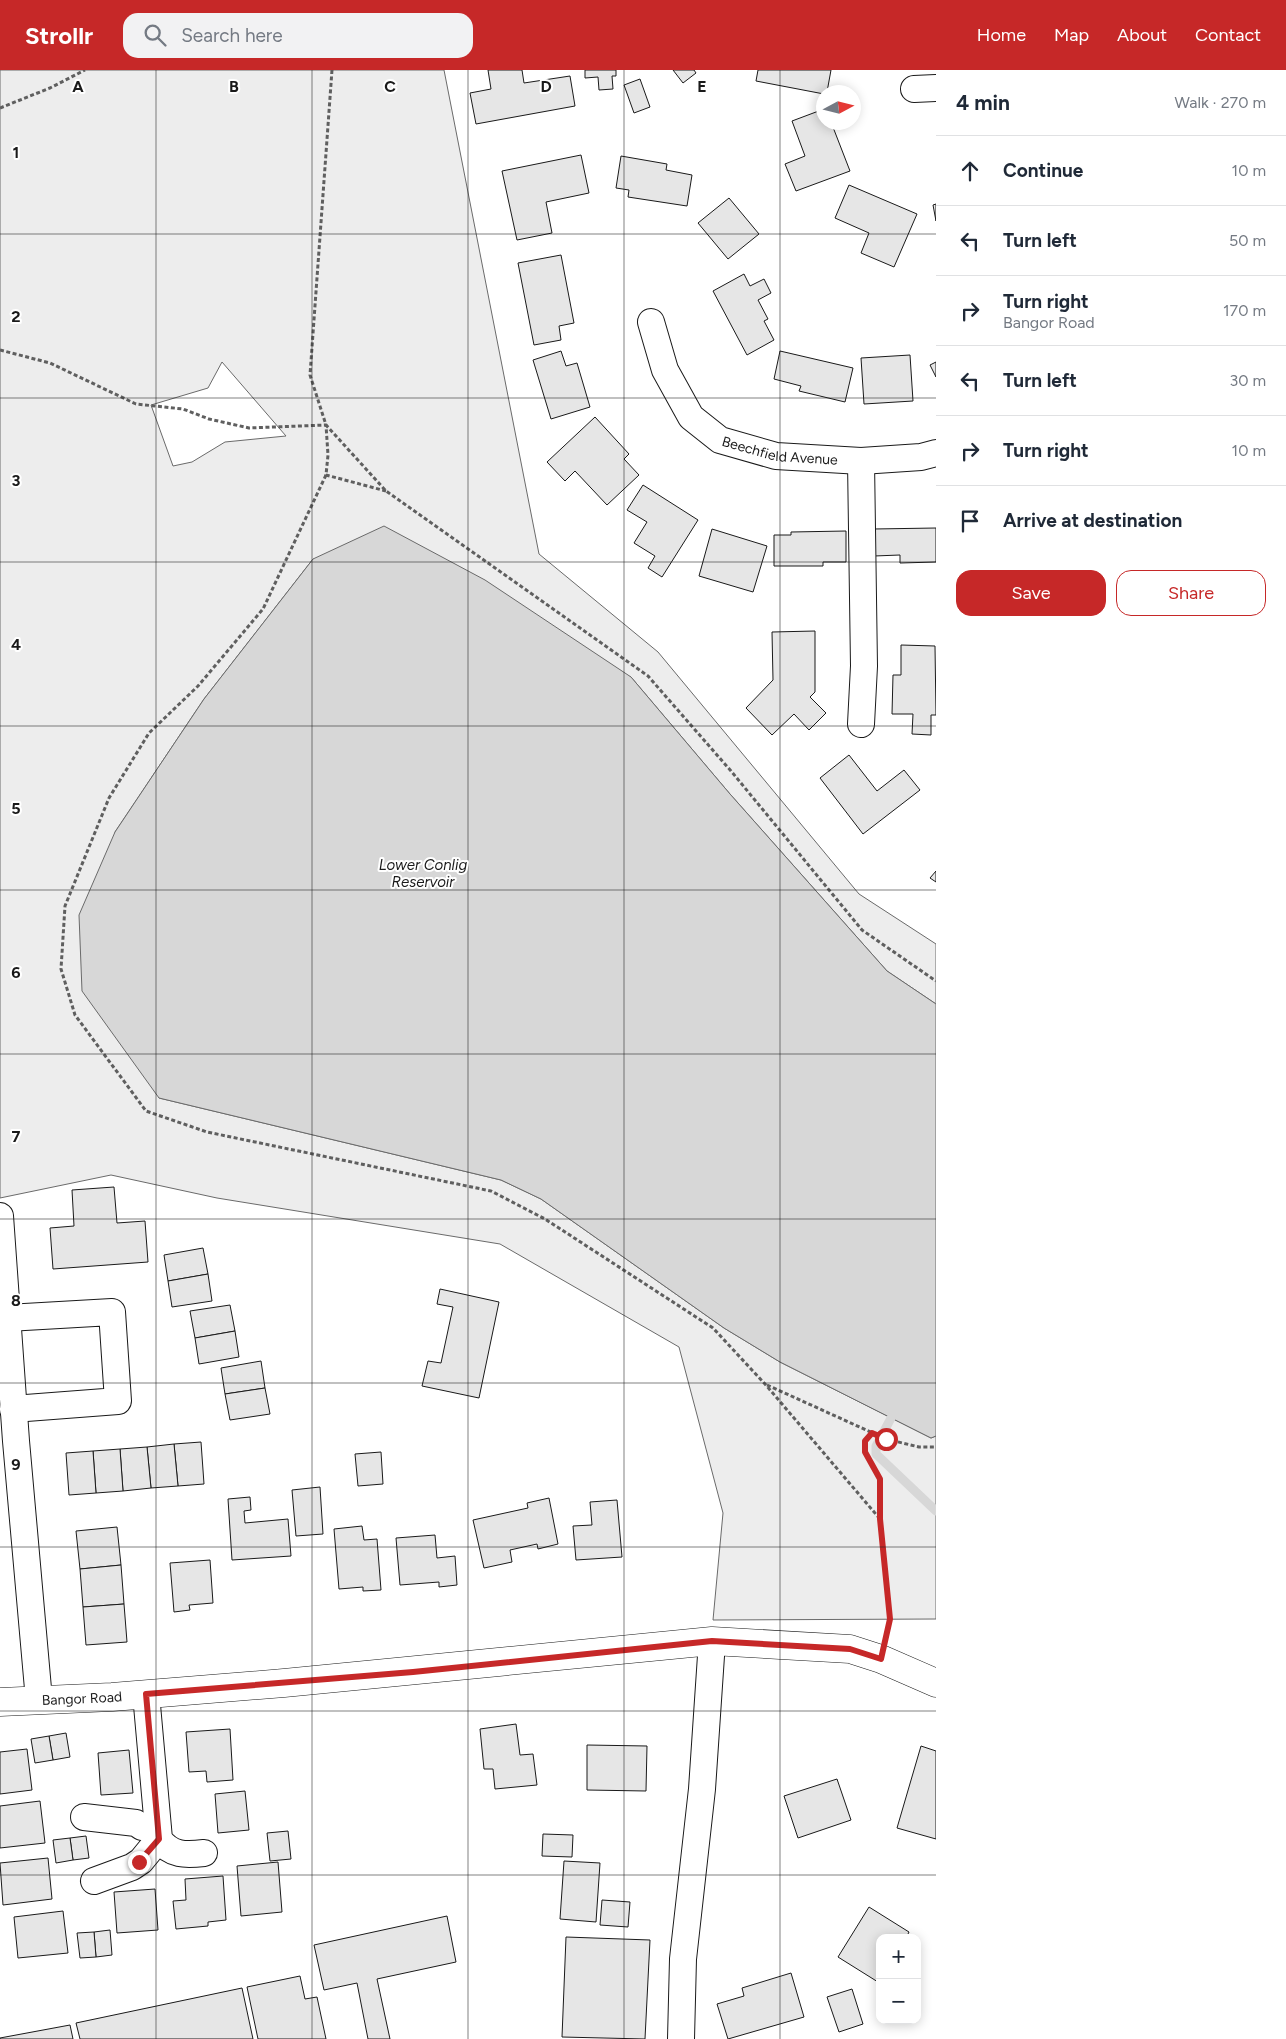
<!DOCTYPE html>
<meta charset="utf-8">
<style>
:root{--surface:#fff;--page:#f2f2f3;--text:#1f2937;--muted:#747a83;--line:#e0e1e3;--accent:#c62828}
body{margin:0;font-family:Figtree,sans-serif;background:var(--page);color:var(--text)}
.controls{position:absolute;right:15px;bottom:15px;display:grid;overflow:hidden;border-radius:10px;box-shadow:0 2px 12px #0003}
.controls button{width:45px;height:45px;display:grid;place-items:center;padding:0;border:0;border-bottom:1px solid var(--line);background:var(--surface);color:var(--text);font:25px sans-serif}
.compass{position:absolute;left:816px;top:15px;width:45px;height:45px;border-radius:50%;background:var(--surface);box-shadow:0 2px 12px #0003;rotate:83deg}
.stop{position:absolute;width:15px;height:15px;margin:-11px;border:4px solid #c62828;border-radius:50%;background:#fff}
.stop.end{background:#c62828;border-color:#fff;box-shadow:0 1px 5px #0008}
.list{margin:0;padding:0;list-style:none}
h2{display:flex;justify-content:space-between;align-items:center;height:65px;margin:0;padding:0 20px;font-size:21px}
h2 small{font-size:16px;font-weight:400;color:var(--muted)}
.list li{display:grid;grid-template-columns:32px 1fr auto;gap:15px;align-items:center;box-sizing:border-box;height:70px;padding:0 20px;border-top:1px solid var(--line)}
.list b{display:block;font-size:19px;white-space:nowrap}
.list p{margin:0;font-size:16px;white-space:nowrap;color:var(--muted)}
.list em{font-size:16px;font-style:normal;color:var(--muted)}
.actions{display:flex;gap:10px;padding:15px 20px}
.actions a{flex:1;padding:11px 0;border:1px solid var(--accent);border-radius:15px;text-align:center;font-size:18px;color:var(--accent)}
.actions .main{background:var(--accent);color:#fff}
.icon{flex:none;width:28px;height:28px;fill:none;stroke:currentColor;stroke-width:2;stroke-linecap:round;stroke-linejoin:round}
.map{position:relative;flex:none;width:936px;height:1969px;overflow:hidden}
header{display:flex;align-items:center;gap:30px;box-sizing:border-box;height:70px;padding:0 25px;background:var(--accent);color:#fff}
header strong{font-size:24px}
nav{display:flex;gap:28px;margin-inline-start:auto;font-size:18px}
.search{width:350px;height:45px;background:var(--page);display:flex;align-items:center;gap:12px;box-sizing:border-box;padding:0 18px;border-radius:15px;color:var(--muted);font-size:19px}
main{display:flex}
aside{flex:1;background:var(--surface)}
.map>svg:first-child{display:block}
.built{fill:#ededed;stroke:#6a6a6a;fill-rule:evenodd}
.water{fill:#d7d7d7;stroke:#6a6a6a}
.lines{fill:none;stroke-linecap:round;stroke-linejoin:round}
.stream{stroke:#d7d7d7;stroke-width:9}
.building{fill:#e6e6e6;stroke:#1a1a1a}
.street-casing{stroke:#1a1a1a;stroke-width:28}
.secondary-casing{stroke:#1a1a1a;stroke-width:29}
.path{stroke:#5f5f5f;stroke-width:3;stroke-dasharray:4 2.5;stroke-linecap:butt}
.street{stroke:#fff;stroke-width:26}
.secondary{stroke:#fff;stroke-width:28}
.route{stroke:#c62828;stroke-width:6}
.grid{fill:none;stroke:#1a1a1a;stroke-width:1;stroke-opacity:0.55}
.labels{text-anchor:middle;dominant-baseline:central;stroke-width:4;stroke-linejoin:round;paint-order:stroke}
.street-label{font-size:14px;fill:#1a1a1a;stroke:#fff}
.water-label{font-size:15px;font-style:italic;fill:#1a1a1a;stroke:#fff}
.grid-label{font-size:16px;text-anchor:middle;font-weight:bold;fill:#1a1a1a;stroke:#fff;stroke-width:4;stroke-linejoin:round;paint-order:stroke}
</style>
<header>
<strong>Strollr</strong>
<div class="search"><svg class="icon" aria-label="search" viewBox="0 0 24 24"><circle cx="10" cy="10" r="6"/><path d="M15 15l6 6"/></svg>Search here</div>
<nav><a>Home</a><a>Map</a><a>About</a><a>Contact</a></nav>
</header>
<main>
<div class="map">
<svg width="936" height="1969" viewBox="0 0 936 1969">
<rect width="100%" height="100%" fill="#fff"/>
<path class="built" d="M0 0H444L539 484 658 582 859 824 936 874V934L887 901 730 724 631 607 313 489 204 629 115 762 159 1028 501 1110 541 1129 724 1258 780 1292 931 1368 936 1366V1549L713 1550 723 1443 679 1277 500 1174 217 1128 111 1105 0 1128ZM222 292 286 366 225 372 192 392 173 396 151 335 208 318Z"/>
<polygon class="water" points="384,456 485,510 631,607 730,724 887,901 936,934 936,1366 931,1368 780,1292 724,1258 541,1129 501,1110 159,1028 82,921 79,845 115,762 204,629 313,489"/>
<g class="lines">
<polyline class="stream" points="891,1348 876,1376 876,1384 936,1441"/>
</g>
<g class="building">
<polygon points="488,0 522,0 524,13 570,6 575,36 476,54 470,23 491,19"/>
<polygon points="585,0 616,0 616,6 612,6 613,19 599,20 598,7 585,8"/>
<polygon points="673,0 694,0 696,3 683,13"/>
<polygon points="758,0 831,0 827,22 824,22 824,24 756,11"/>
<polygon points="640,9 650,37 634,43 624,15"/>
<polygon points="824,39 824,52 831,52 850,101 796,121 785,94 805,86 792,51"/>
<polygon points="581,85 589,123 546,132 552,163 517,170 502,101"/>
<polygon points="621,86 667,94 666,100 692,105 687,136 628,127 629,120 616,118"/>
<polygon points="849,115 917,144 894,197 861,183 869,163 835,148"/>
<polygon points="729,128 759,164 728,189 698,153"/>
<polygon points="936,134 936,151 933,135"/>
<polygon points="561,185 574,253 559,256 561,270 534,275 518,193"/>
<polygon points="744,204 750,216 764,209 771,223 758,230 768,249 764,251 774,270 747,285 713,221"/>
<polygon points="561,281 566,296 577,293 590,337 551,349 533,290"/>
<polygon points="780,281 853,298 845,332 799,321 801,316 774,309"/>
<polygon points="910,285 913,331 864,334 861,288"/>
<polygon points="936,292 936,307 930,295"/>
<polygon points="595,347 629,384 624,389 639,405 607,435 575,401 565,411 547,392"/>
<polygon points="643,415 698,450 662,507 648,498 655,486 634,473 647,452 627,440"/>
<polygon points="936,458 936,492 900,493 900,485 874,486 873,459"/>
<polygon points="712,459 767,476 753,522 699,506"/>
<polygon points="846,461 846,492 823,492 823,496 774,496 774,465 791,465 791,462"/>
<polygon points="815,561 815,622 810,627 826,643 809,660 794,644 772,665 746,638 773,610 772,562"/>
<polygon points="901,575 935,576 936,645 931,645 931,665 912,664 913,644 892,644 893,605 901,605"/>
<polygon points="849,685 877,721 904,700 920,720 863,764 820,708"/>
<polygon points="936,801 936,812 930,808"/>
<polygon points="114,1117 117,1153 145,1151 148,1192 53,1199 50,1158 74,1156 72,1120"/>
<polygon points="203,1178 208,1204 168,1211 164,1185"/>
<polygon points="208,1204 212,1231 172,1237 168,1211"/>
<polygon points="440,1219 499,1232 479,1328 422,1316 428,1291 441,1293 453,1237 437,1234"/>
<polygon points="230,1235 235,1261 195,1268 190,1241"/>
<polygon points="235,1261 239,1287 199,1294 195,1268"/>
<polygon points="261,1291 265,1318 225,1324 221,1298"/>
<polygon points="265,1318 270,1344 230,1350 225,1324"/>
<polygon points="201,1372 204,1414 178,1416 174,1374"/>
<polygon points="174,1374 178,1416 151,1418 147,1377"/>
<polygon points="147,1377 151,1418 123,1421 120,1379"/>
<polygon points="120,1379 123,1421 96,1423 93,1381"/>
<polygon points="93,1381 96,1423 69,1425 66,1383"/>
<polygon points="381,1382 383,1414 358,1416 355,1384"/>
<polygon points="320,1417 323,1464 296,1466 292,1420"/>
<polygon points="250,1427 251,1440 244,1441 245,1453 288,1449 291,1486 232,1490 228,1429"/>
<polygon points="549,1428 558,1474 538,1479 537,1474 510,1480 512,1492 484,1498 473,1450 528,1438 527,1433"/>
<polygon points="617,1430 622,1487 576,1490 573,1456 592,1455 590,1432"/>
<polygon points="362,1456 364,1470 377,1469 381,1520 363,1521 363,1517 339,1519 334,1459"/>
<polygon points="117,1457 121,1495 80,1499 76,1461"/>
<polygon points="435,1465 437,1488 455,1486 457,1515 439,1517 439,1512 400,1515 396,1468"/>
<polygon points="210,1490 213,1533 189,1535 190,1540 174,1542 170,1493"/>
<polygon points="121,1495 124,1534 83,1537 80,1499"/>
<polygon points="124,1534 127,1572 86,1575 83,1537"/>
<polygon points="516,1654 520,1685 533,1684 537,1715 495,1719 493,1699 484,1699 480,1659"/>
<polygon points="230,1659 233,1710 207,1712 206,1701 189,1702 186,1662"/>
<polygon points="66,1663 70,1687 53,1690 49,1666"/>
<polygon points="49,1666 53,1690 35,1693 31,1669"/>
<polygon points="587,1675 647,1676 646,1721 587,1720"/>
<polygon points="921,1676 936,1681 936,1769 897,1758"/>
<polygon points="27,1679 32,1720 0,1724 0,1682"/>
<polygon points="129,1680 133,1723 101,1725 98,1683"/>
<polygon points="837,1709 851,1750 798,1768 784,1726"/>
<polygon points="245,1721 249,1760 218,1763 215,1724"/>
<polygon points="40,1731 45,1773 0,1778 0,1736"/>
<polygon points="288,1761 291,1789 270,1791 267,1763"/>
<polygon points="543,1764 573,1765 572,1787 542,1786"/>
<polygon points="86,1766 89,1788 73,1790 70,1768"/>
<polygon points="70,1768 73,1790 56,1793 53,1770"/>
<polygon points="48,1788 52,1829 3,1835 0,1793"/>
<polygon points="564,1791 600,1793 596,1852 560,1849"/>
<polygon points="278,1792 282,1842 241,1846 237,1796"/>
<polygon points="223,1806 226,1850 208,1852 208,1856 176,1859 173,1831 186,1830 185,1809"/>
<polygon points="155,1819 158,1860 117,1863 114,1822"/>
<polygon points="602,1830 630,1832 628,1857 600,1855"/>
<polygon points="869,1837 909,1862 906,1868 880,1868 880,1909 878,1912 838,1887"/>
<polygon points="63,1841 68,1883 18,1888 14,1847"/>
<polygon points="447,1846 456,1892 377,1909 390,1969 368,1969 357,1913 324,1920 314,1875"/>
<polygon points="110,1860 112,1885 96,1887 94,1862"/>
<polygon points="94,1862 96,1887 80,1888 77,1863"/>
<polygon points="566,1867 650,1870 645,1969 562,1967"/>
<polygon points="791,1903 804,1947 728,1969 717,1934 744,1926 742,1918"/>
<polygon points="300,1906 305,1929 317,1927 326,1969 258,1969 247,1917"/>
<polygon points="242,1918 253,1969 80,1969 76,1953"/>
<polygon points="852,1919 863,1954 839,1962 827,1927"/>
<polygon points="70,1955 73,1969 0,1969 0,1968"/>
</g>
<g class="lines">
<g class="street-casing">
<g id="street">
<polyline points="914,19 936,18"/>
<path id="s1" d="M651 252 665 300 691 347 720 370 776 386 861 391 921 387 936 383"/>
<polyline points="861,391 864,596 861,654"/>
<polyline points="0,1146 16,1371 39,1630"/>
<polyline points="7,1248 112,1242 118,1331 13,1339"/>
<path d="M146 1624 159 1769C171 1786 186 1785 204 1783"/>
<polyline points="84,1747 136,1753 142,1757 158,1760"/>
<polyline points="94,1811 132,1797 141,1791 159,1769"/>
<polyline points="681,1969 683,1889 702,1719 712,1571"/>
</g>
</g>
<g class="secondary-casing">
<g id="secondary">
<path id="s2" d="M0 1632 112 1627 284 1613 712 1571 850 1579 881 1589 936 1613"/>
</g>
</g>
<g class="path">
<polyline points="332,0 310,305 326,355 386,421 648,606 731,701 862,860 936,911"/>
<polyline points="0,38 50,18 85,0"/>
<polyline points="0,280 50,293 136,334 183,339 209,349 249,358 326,355 328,385 326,405 386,421"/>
<polyline points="326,405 263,539 198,616 149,663 109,728 65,836 61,899 75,945 146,1041 207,1062 491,1121 545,1149 713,1258 765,1314 880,1449 890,1549 887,1562"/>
<polyline points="767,1315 886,1369 919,1377 936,1377"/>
<polyline points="872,1363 865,1371 865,1383 880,1409 880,1448"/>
</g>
<use href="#street" class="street"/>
<use href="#secondary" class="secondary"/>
</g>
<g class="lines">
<polyline class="route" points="139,1792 159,1769 146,1624 413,1602 712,1571 850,1579 881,1589 890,1549 880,1449 880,1409 865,1382 865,1371 872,1363 886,1369"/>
</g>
<path class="grid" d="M156 0V1969M312 0V1969M468 0V1969M624 0V1969M780 0V1969M0 164H936M0 328H936M0 492H936M0 656H936M0 820H936M0 984H936M0 1149H936M0 1313H936M0 1477H936M0 1641H936M0 1805H936"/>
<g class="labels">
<g class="street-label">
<text stroke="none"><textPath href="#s1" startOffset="202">Beechfield Avenue</textPath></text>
<text stroke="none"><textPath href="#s2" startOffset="82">Bangor Road</textPath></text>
</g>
<g class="water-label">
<text x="423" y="795">Lower Conlig<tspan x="423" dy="17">Reservoir</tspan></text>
</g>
</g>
<g class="grid-label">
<text x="78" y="22">A</text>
<text x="234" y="22">B</text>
<text x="390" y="22">C</text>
<text x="546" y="22">D</text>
<text x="702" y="22">E</text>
<text x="16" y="88">1</text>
<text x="16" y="252">2</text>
<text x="16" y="416">3</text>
<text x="16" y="580">4</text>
<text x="16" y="744">5</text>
<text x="16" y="908">6</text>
<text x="16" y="1072">7</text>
<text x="16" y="1236">8</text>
<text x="16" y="1400">9</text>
</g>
</svg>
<div class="controls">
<button>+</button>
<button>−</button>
</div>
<svg class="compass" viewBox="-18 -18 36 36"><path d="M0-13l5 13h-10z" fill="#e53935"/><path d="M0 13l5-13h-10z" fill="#747a83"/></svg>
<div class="stop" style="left:886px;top:1369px"></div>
<div class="stop end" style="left:139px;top:1792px"></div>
</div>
<aside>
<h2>4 min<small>Walk · 270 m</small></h2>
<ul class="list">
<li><svg class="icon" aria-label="ahead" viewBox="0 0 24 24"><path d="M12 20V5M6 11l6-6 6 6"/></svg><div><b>Continue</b></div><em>10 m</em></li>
<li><svg class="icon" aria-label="left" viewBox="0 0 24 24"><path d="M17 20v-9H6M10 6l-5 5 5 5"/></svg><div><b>Turn left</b></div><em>50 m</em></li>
<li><svg class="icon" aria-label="right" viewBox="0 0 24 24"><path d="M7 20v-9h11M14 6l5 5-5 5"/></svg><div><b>Turn right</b><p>Bangor Road</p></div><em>170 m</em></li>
<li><svg class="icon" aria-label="left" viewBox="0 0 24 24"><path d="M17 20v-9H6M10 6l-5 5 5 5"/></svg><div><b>Turn left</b></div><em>30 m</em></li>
<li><svg class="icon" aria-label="right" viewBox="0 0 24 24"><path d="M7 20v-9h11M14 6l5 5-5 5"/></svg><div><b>Turn right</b></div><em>10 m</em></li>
<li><svg class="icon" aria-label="arrive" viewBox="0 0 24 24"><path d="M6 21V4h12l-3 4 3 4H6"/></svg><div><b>Arrive at destination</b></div></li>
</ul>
<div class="actions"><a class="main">Save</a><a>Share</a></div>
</aside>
</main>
